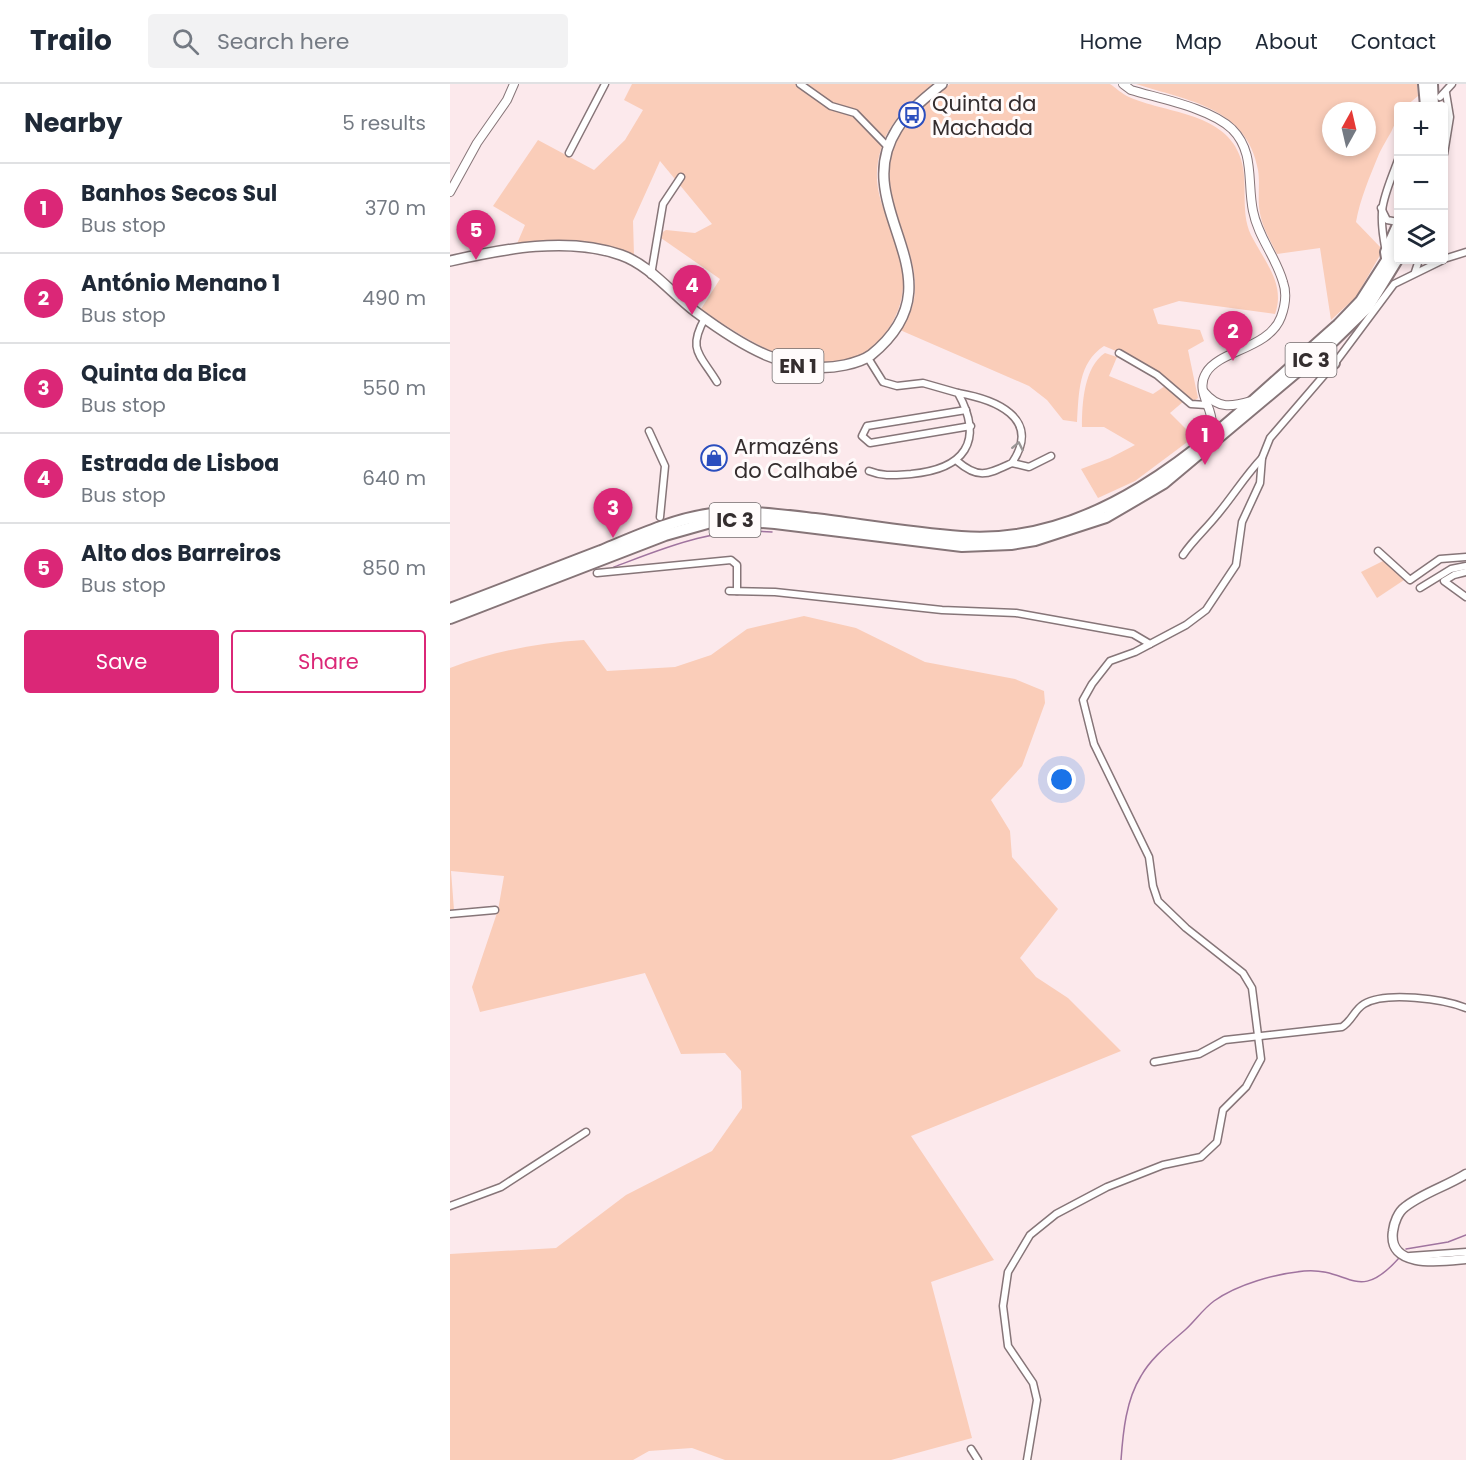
<!DOCTYPE html>
<meta charset="utf-8">
<style>
:root{--surface:#fff;--page:#f2f2f3;--text:#1f2937;--muted:#747a83;--line:#e0e1e3;--accent:#db2777}
body{margin:0;font-family:Poppins,sans-serif;background:var(--page);color:var(--text)}
.controls{position:absolute;right:18px;top:18px;display:grid;overflow:hidden;border-radius:6px;box-shadow:0 3px 9px #0003}
.controls button{width:54px;height:54px;display:grid;place-items:center;padding:0;border:0;border-bottom:2px solid var(--line);background:var(--surface);color:var(--text);font:30px sans-serif}
.compass{position:absolute;left:872px;top:18px;width:54px;height:54px;border-radius:50%;background:var(--surface);box-shadow:0 3px 9px #0003;rotate:8deg}
.you{position:absolute;left:612px;top:696px;width:21px;height:21px;margin:-15px;border:4px solid #fff;border-radius:50%;background:#1a73e8;box-shadow:0 0 0 9px #1a73e833}
.badge{display:grid;place-items:center;width:39px;height:39px;border-radius:50%;background:var(--accent);color:#fff;font-size:20px;font-weight:700}
.pin{position:absolute;translate:-50% -50px;filter:drop-shadow(0 2px 3px #0008)}
.pin::after{content:'';position:absolute;top:32px;width:21px;height:18px;background:inherit;clip-path:polygon(0 0,100% 0,50% 100%)}
.list{margin:0;padding:0;list-style:none}
h2{display:flex;justify-content:space-between;align-items:center;height:78px;margin:0;padding:0 24px;font-size:26px}
h2 small{font-size:20px;font-weight:400;color:var(--muted)}
.list li{display:grid;grid-template-columns:39px 1fr auto;gap:18px;align-items:center;box-sizing:border-box;height:90px;padding:0 24px;border-top:2px solid var(--line)}
.list b{display:block;font-size:22px;white-space:nowrap}
.list p{margin:0;font-size:20px;white-space:nowrap;color:var(--muted)}
.list em{font-size:20px;font-style:normal;color:var(--muted)}
.actions{display:flex;gap:12px;padding:18px 24px}
.actions a{flex:1;padding:14px 0;border:2px solid var(--accent);border-radius:6px;text-align:center;font-size:21px;color:var(--accent)}
.actions .main{background:var(--accent);color:#fff}
.icon{flex:none;width:33px;height:33px;fill:none;stroke:currentColor;stroke-width:2;stroke-linecap:round;stroke-linejoin:round}
.map{position:relative;flex:none;width:1016px;height:1376px;overflow:hidden}
header{display:flex;align-items:center;gap:36px;box-sizing:border-box;height:84px;padding:0 30px;background:var(--surface);border-bottom:2px solid var(--line)}
header strong{font-size:28px}
nav{display:flex;gap:33px;margin-inline-start:auto;font-size:21px}
.search{width:420px;height:54px;background:var(--page);display:flex;align-items:center;gap:15px;box-sizing:border-box;padding:0 21px;border-radius:6px;color:var(--muted);font-size:22px}
main{display:flex}
aside{flex:1;background:var(--surface)}
.map>svg:first-child{display:block}
.green{fill:#facdb9;fill-rule:evenodd}
.lines{fill:none;stroke-linecap:round;stroke-linejoin:round}
.stream{stroke:#a0749f;stroke-width:1.5}
.minor-casing{stroke:#867578;stroke-width:9}
.tertiary-casing{stroke:#867578;stroke-width:10}
.secondary-casing{stroke:#867578;stroke-width:11}
.primary-casing{stroke:#867578;stroke-width:12}
.trunk-casing{stroke:#867578;stroke-width:14}
.minor{stroke:#fff;stroke-width:6}
.tertiary{stroke:#fff;stroke-width:8}
.secondary{stroke:#fff;stroke-width:8}
.primary{stroke:#fff;stroke-width:9}
.trunk{stroke:#fff;stroke-width:10}
.oneway{stroke:#9a9696}
.labels{text-anchor:middle;dominant-baseline:central;stroke-width:6;stroke-linejoin:round;paint-order:stroke}
.shield{fill:#fffbfb;stroke:#716b6c;stroke-width:1.5}
.shield-label{font-size:20px;font-weight:bold;fill:#342d2e}
.poi-label{font-size:21px;fill:#342d2e;stroke:#fffbfb;text-anchor:start}
</style>
<header>
<strong>Trailo</strong>
<div class="search"><svg class="icon" aria-label="search" viewBox="0 0 24 24"><circle cx="10" cy="10" r="6"/><path d="M15 15l6 6"/></svg>Search here</div>
<nav><a>Home</a><a>Map</a><a>About</a><a>Contact</a></nav>
</header>
<main>
<aside>
<h2>Nearby<small>5 results</small></h2>
<ul class="list">
<li><span class="badge">1</span><div><b>Banhos Secos Sul</b><p>Bus stop</p></div><em>370 m</em></li>
<li><span class="badge">2</span><div><b>António Menano 1</b><p>Bus stop</p></div><em>490 m</em></li>
<li><span class="badge">3</span><div><b>Quinta da Bica</b><p>Bus stop</p></div><em>550 m</em></li>
<li><span class="badge">4</span><div><b>Estrada de Lisboa</b><p>Bus stop</p></div><em>640 m</em></li>
<li><span class="badge">5</span><div><b>Alto dos Barreiros</b><p>Bus stop</p></div><em>850 m</em></li>
</ul>
<div class="actions"><a class="main">Save</a><a>Share</a></div>
</aside>
<div class="map">
<svg width="1016" height="1376" viewBox="0 0 1016 1376">
<rect width="100%" height="100%" fill="#fce9ec"/>
<g class="green">
<path d="M182 0H484C464 17 440 36 432 62 414 114 449 141 453 189 455 212 448 234 433 252 380 314 301 259 251 225L270 195 211 154V149L216 146 245 149 262 140 210 77 183 137 184 171C144 156 108 160 66 162L75 141 43 122 88 56 144 86 175 56 193 26 174 16Z"/>
<path d="M500 0H660C666 4 672 10 679 13 714 29 772 28 789 70 800 95 789 126 801 151 814 177 836 200 825 230L729 217 703 225 708 240 750 246 754 257 738 266 748 314 742 318 690 277 654 262C628 279 629 309 627 338L613 336 597 316 579 302 450 246C499 182 409 117 451 48 463 29 483 14 500 0Z"/>
<path d="M686 0H967L968 12 956 22H948C948 42 937 53 929 70 920 92 910 115 906 138L933 166 906 213 881 236 870 164 827 170C819 154 811 141 809 123 808 111 810 98 808 86 797 23 738 17 686 0ZM881 27H917V63H881Z"/>
<path d="M655 269 667 273 659 292 703 310 715 302 734 317 720 329 744 353 685 397 648 414 631 385 660 374 685 361 654 343H632C632 319 634 283 655 269Z"/>
<polygon points="935,476 954,496 927,514 911,488"/>
<path d="M354 532 406 544 475 578 565 595 594 607 595 619 572 682 541 716 560 747 562 773 608 825 570 874 586 893 618 914 671 967 461 1052 544 1176 481 1198 522 1354 441 1376H275L242 1364 199 1367 183 1376H0V1170L106 1164 176 1111 262 1067 292 1024 291 987 275 969 231 970 195 889 30 928 22 903 48 826 54 792 1 787 4 826H0V584C44 567 87 559 134 556L157 587 225 583 261 571 297 545Z"/>
</g>
<g class="lines">
<g class="stream">
<path d="M164 483C217 463 263 443 322 448"/>
<polyline points="956,1165 998,1158 1016,1151"/>
<path d="M671 1376C673 1348 676 1316 691 1292 701 1274 719 1260 735 1246 745 1237 753 1225 764 1217 788 1200 825 1190 854 1187 900 1183 907 1221 949 1174"/>
</g>
<g class="minor-casing">
<g id="minor">
<polyline points="350,0 381,22 405,29 438,63"/>
<polyline points="990,13 1002,0"/>
<polyline points="119,69 155,0"/>
<polyline points="994,70 1000,33 996,9"/>
<polyline points="931,124 937,136 948,138"/>
<path d="M936 168C927 123 933 117 948 76"/>
<polyline points="994,175 1016,168"/>
<polyline points="965,188 969,176"/>
<polyline points="201,191 213,120 231,93"/>
<path d="M255 234C237 266 250 270 267 298"/>
<polyline points="669,269 707,291 741,320 756,321"/>
<path d="M418 274 433 298 447 302 473 299 508 309C535 358 514 385 461 390 445 391 434 393 419 387"/>
<polyline points="516,326 417,342 412,352 420,359 521,342"/>
<polyline points="199,347 215,382 210,433"/>
<path d="M507 377C529 396 538 390 562 379 593 333 543 315 508 309"/>
<polyline points="562,379 579,383 601,372"/>
<polyline points="928,467 960,496 990,475 1016,473"/>
<path d="M733 471C743 456 756 445 767 431 783 412 795 392 812 374"/>
<polyline points="1016,488 1004,491 994,497 1016,513"/>
<polyline points="147,489 281,476 287,481 287,507"/>
<polyline points="970,504 1001,485 1016,482"/>
<polyline points="279,507 325,508 492,526 566,529 683,550 700,560"/>
<polyline points="0,830 45,826"/>
<path d="M704 978 749 970 775 956 892 943C902 937 904 926 914 920 936 907 994 915 1016 924"/>
<polyline points="0,1122 51,1103 136,1048"/>
<polyline points="960,1172 1016,1168"/>
<polyline points="521,1365 528,1376"/>
<polyline points="577,1376 587,1316 583,1299 558,1262 553,1222 558,1188 580,1151 606,1130 657,1103 713,1081 751,1073 767,1058 773,1026 796,1003 811,975 802,904 793,889 736,844 708,817 703,802 699,773 644,660 633,616 642,600 660,577 685,568 736,541 756,526 786,481 792,438 810,399 812,374 820,354 888,275 944,200 993,176"/>
</g>
</g>
<g class="tertiary-casing">
<g id="tertiary">
<path d="M673 0 681 6C711 15 760 24 782 45 805 68 797 98 803 127 808 153 826 173 833 198 837 209 835 222 831 233 819 265 769 266 756 289 745 307 763 323 762 341 761 345 759 350 757 354"/>
<polyline points="0,108 27,59 57,16 64,0"/>
<path d="M754 308C768 325 781 323 801 317"/>
</g>
</g>
<g class="secondary-casing">
<path id="secondary" d="M1016 1090C997 1102 973 1109 955 1123 948 1128 944 1139 943 1147 937 1186 994 1177 1016 1175"/>
</g>
<g class="primary-casing">
<path id="primary" d="M0 177C53 165 118 152 171 171 200 181 222 210 246 228 289 260 340 293 395 281 404 279 414 276 421 271 516 194 396 125 447 45 458 27 476 13 492 0"/>
</g>
<g class="trunk-casing">
<g id="trunk">
<polyline points="974,0 976,22"/>
<polyline points="982,0 983,22"/>
<polyline points="937,174 936,168 948,141"/>
<polyline points="865,273 878,274 884,279"/>
<path d="M0 525C51 506 101 486 151 467 187 452 224 435 262 430 296 426 331 431 365 435 413 441 462 449 511 453 665 465 782 333 888 241L911 217 948 159"/>
<polyline points="0,534 215,451 261,438 287,436 325,439 512,462 561,460 585,456 656,433 714,399 881,259 918,223 948,174"/>
</g>
</g>
<use href="#minor" class="minor"/>
<use href="#tertiary" class="tertiary"/>
<use href="#secondary" class="secondary"/>
<use href="#primary" class="primary"/>
<use href="#trunk" class="trunk"/>
</g>
<defs><path id="oneway-chevron" d="M-2-3.5L2.5 0L-2 3.5" fill="none" stroke-width="1.6" stroke-linecap="round" stroke-linejoin="round" transform="scale(1.5)"/></defs>
<use class="oneway" href="#oneway-chevron" transform="translate(568 362) rotate(-78)"/>
<defs>
<g id="bus-ring" transform="scale(1.35)"><circle r="9.5" fill="#fffbfb" stroke="#2b4ebe" stroke-width="1.5"/><path d="M-5-6H5V4H4V6H2V4H-2V6H-4V4H-5ZM-3.5-4V0h7V-4ZM-3.5 1.2v1.5H-2V1.2ZM2 1.2v1.5H3.5V1.2Z" fill="#2b4ebe"/></g>
<g id="shop-ring" transform="scale(1.35)"><circle r="9.5" fill="#fffbfb" stroke="#2b4ebe" stroke-width="1.5"/><path d="M-5-2.5h2.3a2.7 3.5 0 0 1 5.4 0H5L5.5 6h-11ZM-1.5-2.5h3a1.5 2.3 0 0 0-3 0Z" fill="#2b4ebe"/></g>
</defs>
<g fill-rule="evenodd">
<use href="#bus-ring" x="462" y="31"/>
<use href="#shop-ring" x="264" y="374"/>
</g>
<g class="labels">
<g class="shield">
<rect x="835.5" y="259" width="51" height="34" rx="4.5"/>
<rect x="322.5" y="265" width="51" height="34" rx="4.5"/>
<rect x="259.5" y="419" width="51" height="34" rx="4.5"/>
</g>
<g class="shield-label">
<text x="861" y="276">IC 3</text>
<text x="348" y="282">EN 1</text>
<text x="285" y="436">IC 3</text>
</g>
<g class="poi-label">
<text x="482" y="19">Quinta da<tspan x="482" dy="24">Machada</tspan></text>
<text x="284" y="362">Armazéns<tspan x="284" dy="24">do Calhabé</tspan></text>
</g>
</g>
</svg>
<div class="controls">
<button>+</button>
<button>−</button>
<button><svg class="icon" aria-label="layers" viewBox="0 0 24 24"><path d="M12 4l9 5-9 5-9-5zM3 14l9 5 9-5"/></svg></button>
</div>
<svg class="compass" viewBox="-18 -18 36 36"><path d="M0-13l5 13h-10z" fill="#e53935"/><path d="M0 13l5-13h-10z" fill="#747a83"/></svg>
<div class="you"></div>
<div class="pin badge" style="left:755px;top:381px">1</div>
<div class="pin badge" style="left:783px;top:277px">2</div>
<div class="pin badge" style="left:163px;top:454px">3</div>
<div class="pin badge" style="left:242px;top:231px">4</div>
<div class="pin badge" style="left:26px;top:176px">5</div>
</div>
</main>
